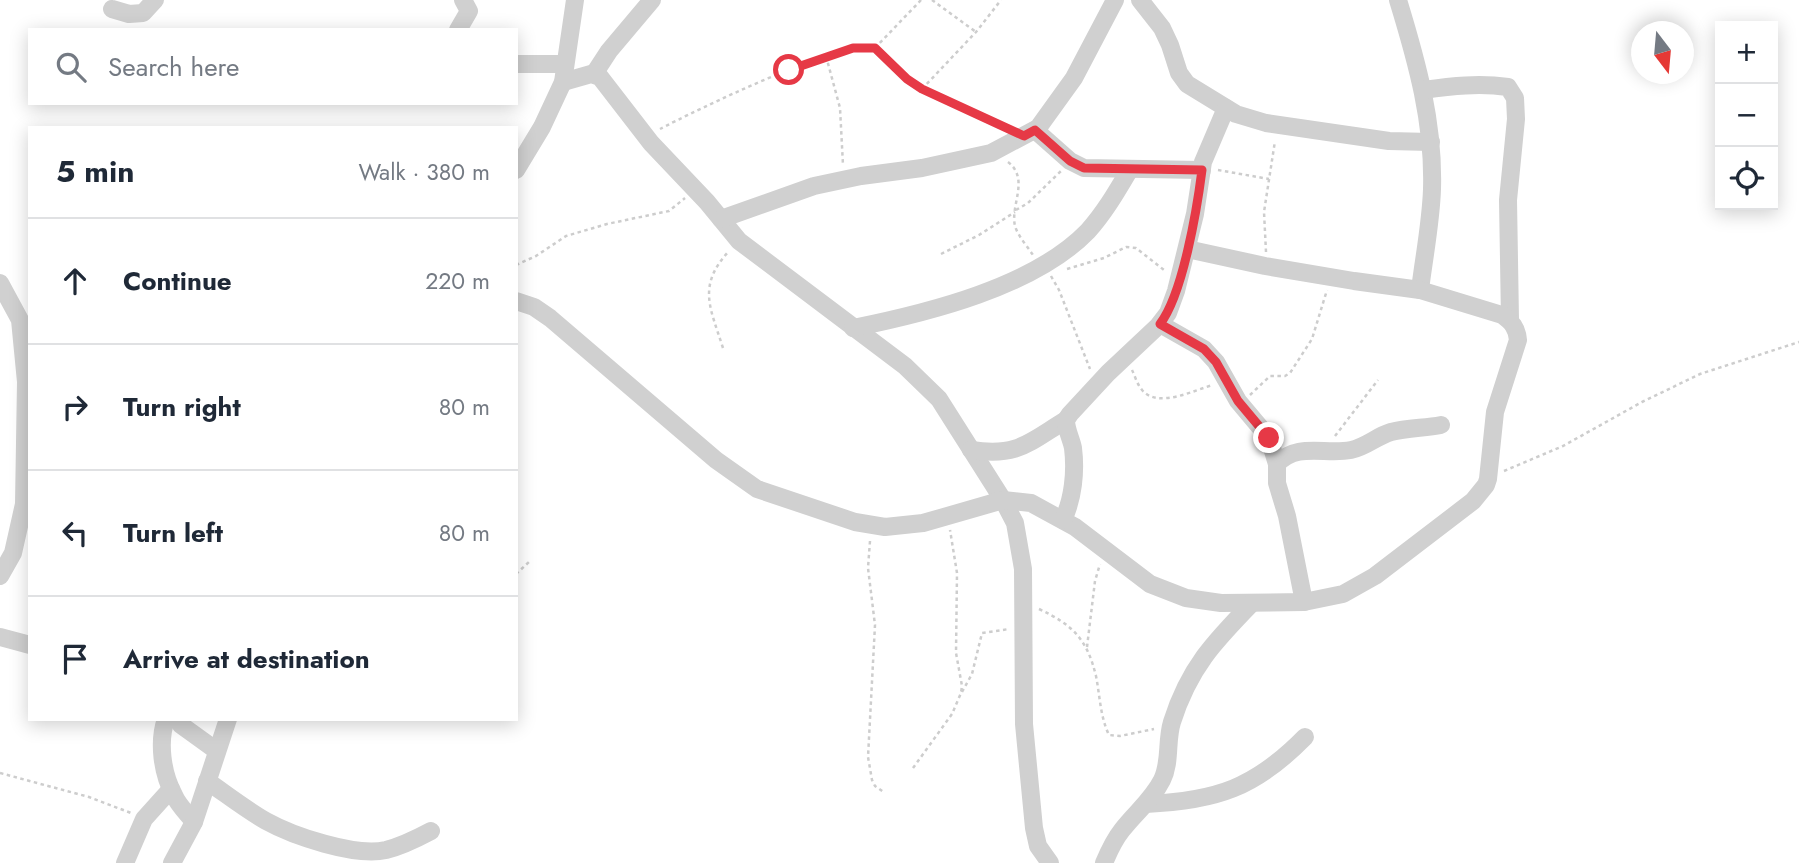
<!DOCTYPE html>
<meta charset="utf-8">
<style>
:root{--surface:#fff;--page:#f6f6f7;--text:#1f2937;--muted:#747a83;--line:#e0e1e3}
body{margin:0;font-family:Jost,sans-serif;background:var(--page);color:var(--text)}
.controls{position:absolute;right:21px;top:21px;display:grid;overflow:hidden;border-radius:0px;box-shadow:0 4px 18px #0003}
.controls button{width:63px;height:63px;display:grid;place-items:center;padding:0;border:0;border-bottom:2px solid var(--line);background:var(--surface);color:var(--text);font:35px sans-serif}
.compass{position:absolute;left:1631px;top:21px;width:63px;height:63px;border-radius:50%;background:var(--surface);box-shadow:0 4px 18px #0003;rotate:164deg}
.stop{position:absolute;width:21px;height:21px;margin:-16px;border:5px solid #e63946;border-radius:50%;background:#fff}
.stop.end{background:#e63946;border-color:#fff;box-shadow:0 2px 7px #0008}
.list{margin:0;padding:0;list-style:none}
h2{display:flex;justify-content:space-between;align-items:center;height:91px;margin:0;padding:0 28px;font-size:30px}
h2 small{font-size:23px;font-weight:400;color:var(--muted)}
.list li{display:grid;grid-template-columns:46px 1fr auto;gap:21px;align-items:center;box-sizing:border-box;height:126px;padding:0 28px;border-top:2px solid var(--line)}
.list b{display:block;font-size:26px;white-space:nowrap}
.list em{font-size:23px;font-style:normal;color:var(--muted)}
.icon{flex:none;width:38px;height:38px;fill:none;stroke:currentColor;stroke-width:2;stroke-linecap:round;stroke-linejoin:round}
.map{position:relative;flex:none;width:1799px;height:863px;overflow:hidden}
.search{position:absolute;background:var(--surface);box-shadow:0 4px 18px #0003;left:28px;top:28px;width:490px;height:77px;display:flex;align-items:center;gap:18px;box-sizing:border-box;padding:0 24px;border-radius:0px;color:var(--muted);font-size:26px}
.panel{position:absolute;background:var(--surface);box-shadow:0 4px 18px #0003;left:28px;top:126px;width:490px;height:595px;border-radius:0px}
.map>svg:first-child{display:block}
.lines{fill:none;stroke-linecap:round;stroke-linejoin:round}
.path{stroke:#cdcdcd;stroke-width:2.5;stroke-dasharray:3.5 3.5;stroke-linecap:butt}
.minor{stroke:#d0d0d0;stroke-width:18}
.route{stroke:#e63946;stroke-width:9}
</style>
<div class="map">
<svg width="1799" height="863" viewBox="0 0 1799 863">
<rect width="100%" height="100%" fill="#fff"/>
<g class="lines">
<g class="path">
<polyline points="932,0 976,32"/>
<polyline points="875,48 921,0"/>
<polyline points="826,56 840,108 843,165"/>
<polyline points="922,89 976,32 1001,0"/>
<path d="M660 129C692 112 845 38 874 47 884 51 907 81 922 89 948 104 978 115 1005 127"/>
<path d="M1008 162C1030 179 1010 205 1015 226 1018 236 1027 246 1033 255"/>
<polyline points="1218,170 1269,179"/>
<polyline points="1016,210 1028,203 1061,171"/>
<polyline points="1266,252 1264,212 1275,141"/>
<polyline points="941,254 979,235 1015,212"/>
<polyline points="516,265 536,256 566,236 607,224 669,211 685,198"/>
<polyline points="1067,269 1104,258 1126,247 1136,248 1164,270"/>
<polyline points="1051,276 1059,290 1090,369"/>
<path d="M723 348C710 307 697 286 729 251"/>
<path d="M1132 370C1135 376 1137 384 1142 390 1158 409 1194 390 1213 385"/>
<polyline points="1250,395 1270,376 1285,376 1290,373 1312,339 1327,290"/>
<polyline points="1335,436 1378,380"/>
<polyline points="1504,471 1563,446 1642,402 1700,374 1799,342"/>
<polyline points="870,541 868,568 875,625 868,757 872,780 875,786 885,793"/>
<polyline points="516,574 530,561"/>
<path d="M1039 609C1073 625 1087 639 1096 676 1100 696 1100 716 1109 735L1120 736 1154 729"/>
<polyline points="1087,647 1095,581 1100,564"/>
<polyline points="962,692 972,674 982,633 1009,629"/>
<polyline points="913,768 952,714 961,693 962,686 956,653 957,573 950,530"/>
<polyline points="0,773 89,797 131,813"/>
</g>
<g class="minor">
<polyline points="1140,0 1162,28 1170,45 1179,73 1187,84 1236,114 1266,123 1389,141 1431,142"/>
<path d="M1398 0C1417 62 1434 123 1432 189 1431 222 1424 257 1420 290"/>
<polyline points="112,9 129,14 143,13 155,0"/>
<polyline points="458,30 469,11 463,0"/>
<polyline points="516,64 565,64"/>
<polyline points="594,74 609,51 652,0"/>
<polyline points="563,82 591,74 600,77 651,143 707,202 739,241 905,366 939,399 1003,500 1015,523 1023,569 1024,724 1034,828 1038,846 1050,863"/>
<path d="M1423 90C1452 86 1479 83 1508 87L1515 98 1516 119 1508 200 1510 320"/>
<polyline points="1035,130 1070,161 1084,168 1202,170"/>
<polyline points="516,170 542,127 563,82 575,0"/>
<polyline points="721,219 814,186 861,176 922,168 991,153 1038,128 1074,78 1115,0"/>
<polyline points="0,283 20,320 26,382 24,504 13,553 0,576"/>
<path d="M516 301 534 307 550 318 716 460 757 489 855 522 885 527 923 523 1003 500 1031 503 1075 527 1150 584 1186 598 1221 603 1304 602 1343 594 1375 576 1473 501 1486 485 1488 479 1495 412 1518 340C1517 328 1512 322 1502 315L1420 290 1354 281 1265 266 1187 249"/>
<polyline points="1160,324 1204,349 1216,362 1238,401 1269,438 1277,464"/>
<path d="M853 328C927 313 1034 287 1088 231 1105 212 1117 191 1130 169"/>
<path d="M971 450C1018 457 1028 443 1066 420"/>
<path d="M1063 520C1073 499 1076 472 1073 448 1071 438 1066 430 1066 420L1070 414 1108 373 1158 326 1168 313 1176 291 1195 214 1203 162 1226 108"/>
<path d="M1304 602 1287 516 1277 483V464C1297 442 1325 455 1351 450 1366 447 1377 436 1391 432 1407 428 1425 428 1441 425"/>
<polyline points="0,637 30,645"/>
<path d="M166 719C158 742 162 773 174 795 178 805 187 813 194 822"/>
<polyline points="177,719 181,725 217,751"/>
<path d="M207 781C226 794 245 809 266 821 293 836 355 857 386 850 402 846 416 839 431 831"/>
<path d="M1146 804C1216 801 1255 788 1305 737"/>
<polyline points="125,863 144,819 171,789"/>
<polyline points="172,863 194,822 228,719"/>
<path d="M1104 863C1109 851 1114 840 1122 830 1135 813 1152 800 1162 780 1171 762 1166 741 1172 722 1189 668 1214 642 1252 603"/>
</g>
</g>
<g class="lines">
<path class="route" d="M789 70 853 48H875L907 79 922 89 1024 136 1035 130 1070 161 1084 168 1202 170C1197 209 1183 294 1160 324L1204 349 1216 362 1238 401 1269 438"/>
</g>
</svg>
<div class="controls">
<button>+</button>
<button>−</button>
<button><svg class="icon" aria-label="locate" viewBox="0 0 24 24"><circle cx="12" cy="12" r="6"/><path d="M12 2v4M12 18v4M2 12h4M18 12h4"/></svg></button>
</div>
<svg class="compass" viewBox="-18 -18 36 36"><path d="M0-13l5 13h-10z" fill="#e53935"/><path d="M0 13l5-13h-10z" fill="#747a83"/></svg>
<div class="stop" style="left:789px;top:70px"></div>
<div class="stop end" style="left:1269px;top:438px"></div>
<div class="search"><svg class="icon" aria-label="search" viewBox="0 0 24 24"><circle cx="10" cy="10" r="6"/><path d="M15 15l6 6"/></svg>Search here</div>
<section class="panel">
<h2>5 min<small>Walk · 380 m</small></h2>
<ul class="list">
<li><svg class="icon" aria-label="ahead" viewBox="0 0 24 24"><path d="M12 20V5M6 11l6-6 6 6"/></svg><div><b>Continue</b></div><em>220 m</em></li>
<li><svg class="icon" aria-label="right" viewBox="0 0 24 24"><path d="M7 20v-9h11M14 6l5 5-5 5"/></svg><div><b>Turn right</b></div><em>80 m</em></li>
<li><svg class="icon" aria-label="left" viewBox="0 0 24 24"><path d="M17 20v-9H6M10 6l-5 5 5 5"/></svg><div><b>Turn left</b></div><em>80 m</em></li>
<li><svg class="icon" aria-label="arrive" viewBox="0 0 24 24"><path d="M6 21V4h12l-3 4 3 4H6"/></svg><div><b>Arrive at destination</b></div></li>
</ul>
</section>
</div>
